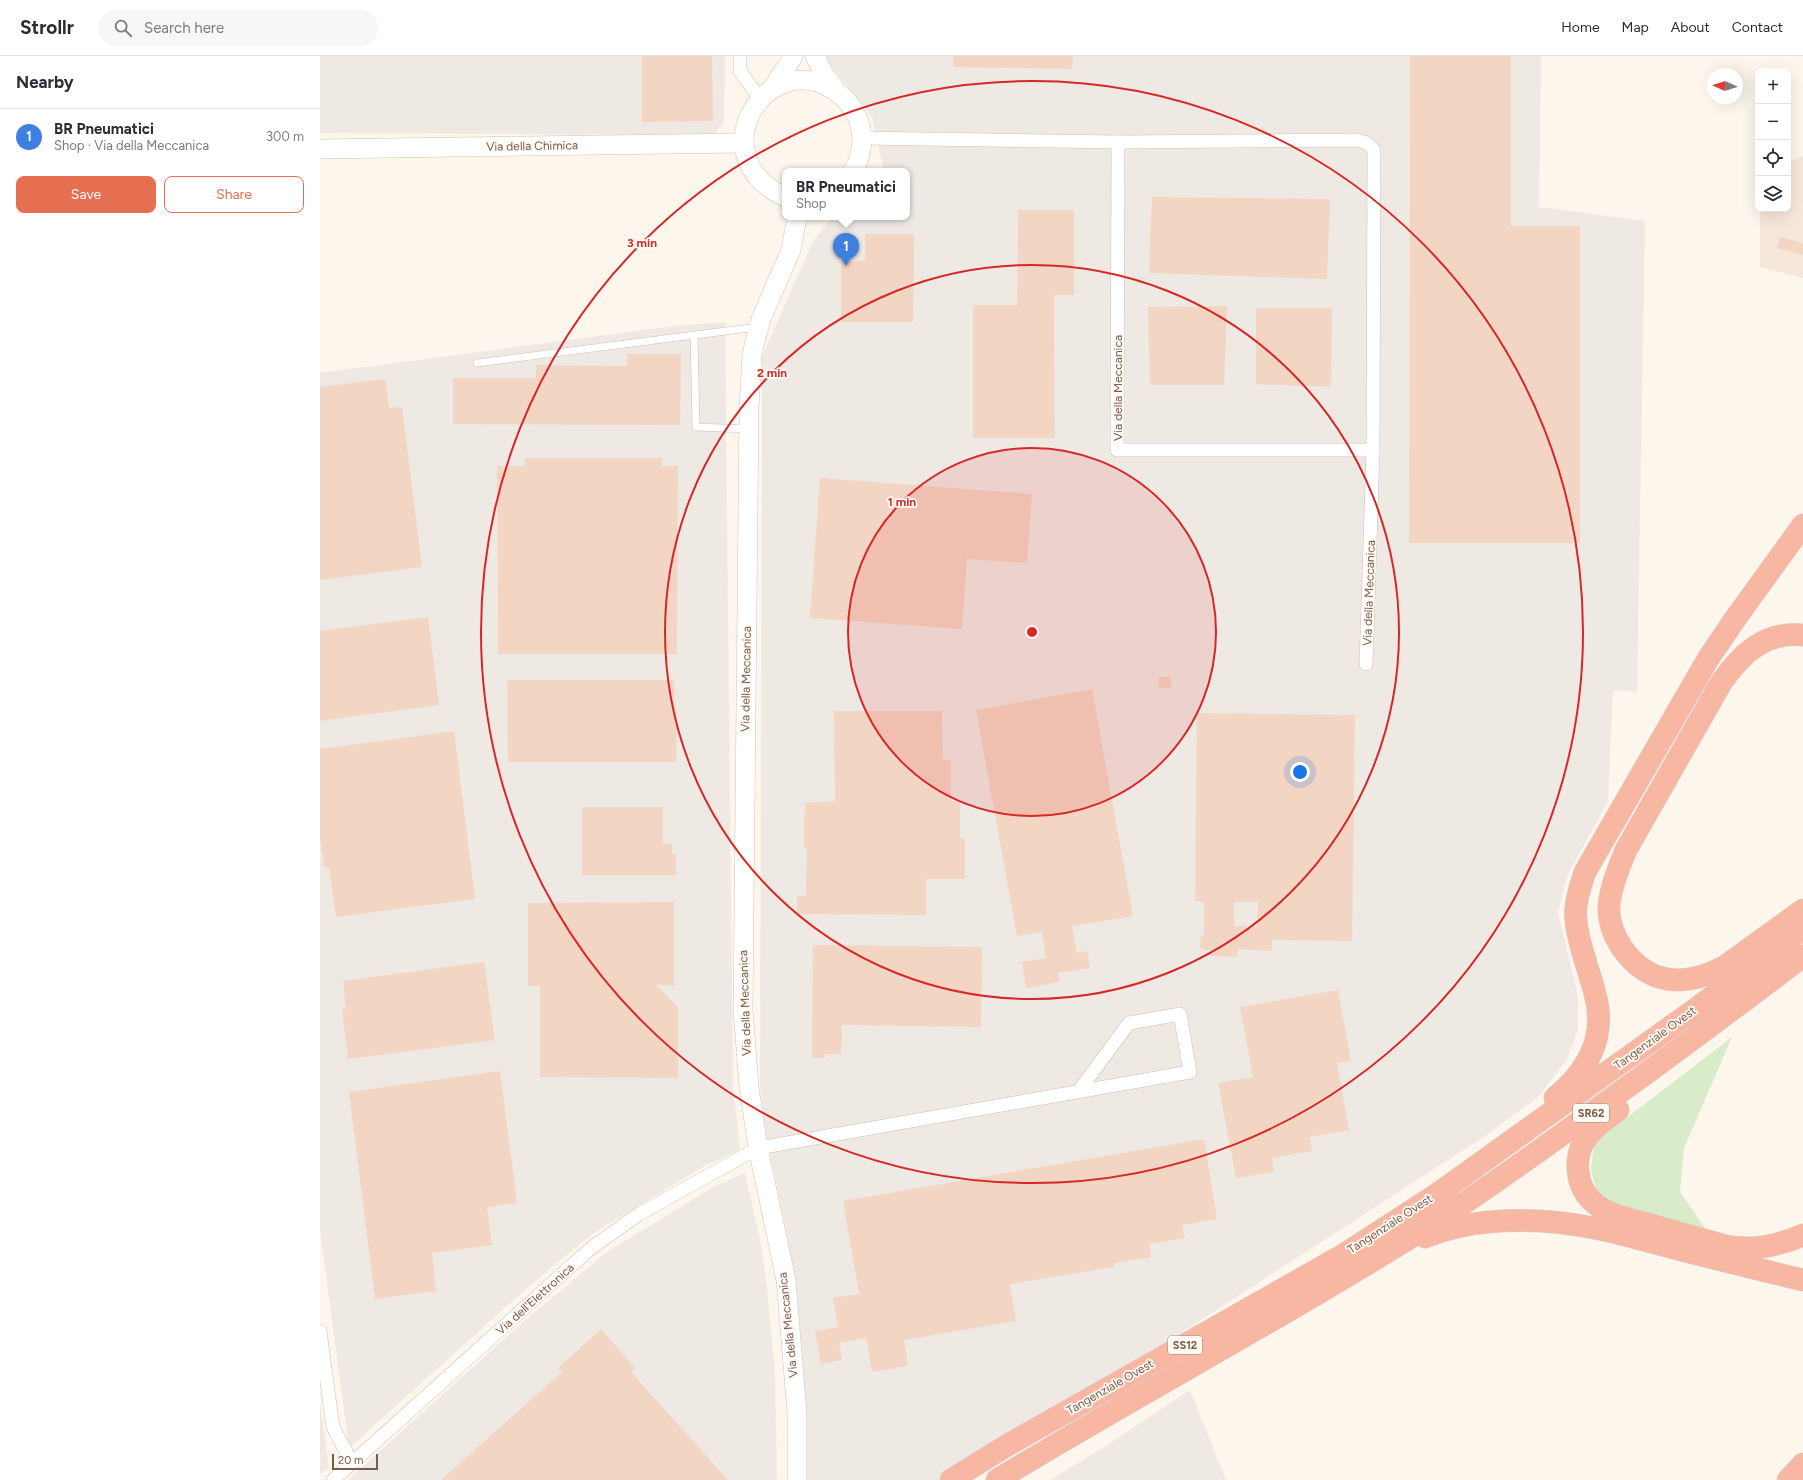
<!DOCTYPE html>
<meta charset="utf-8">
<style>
:root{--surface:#fff;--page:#f7f7f7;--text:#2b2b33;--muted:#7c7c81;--line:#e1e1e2;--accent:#e76f51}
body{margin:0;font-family:Figtree,sans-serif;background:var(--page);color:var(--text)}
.controls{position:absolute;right:12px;top:12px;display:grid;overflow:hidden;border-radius:8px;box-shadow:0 4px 16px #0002}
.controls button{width:36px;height:36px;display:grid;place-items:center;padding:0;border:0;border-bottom:1px solid var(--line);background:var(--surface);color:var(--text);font:20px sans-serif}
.compass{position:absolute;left:1387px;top:12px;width:36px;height:36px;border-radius:50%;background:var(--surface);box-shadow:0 4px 16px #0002;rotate:273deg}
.scale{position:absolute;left:12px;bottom:10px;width:46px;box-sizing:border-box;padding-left:4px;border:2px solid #7a5c4d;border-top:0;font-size:11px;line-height:14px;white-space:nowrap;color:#7a5c4d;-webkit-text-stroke:3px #fffaf3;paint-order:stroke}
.you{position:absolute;left:980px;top:716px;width:14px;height:14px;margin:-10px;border:3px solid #fff;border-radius:50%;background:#1a73e8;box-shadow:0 0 0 6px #1a73e833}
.badge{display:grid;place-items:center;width:26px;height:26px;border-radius:50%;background:var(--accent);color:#fff;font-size:13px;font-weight:700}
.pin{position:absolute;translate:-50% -33px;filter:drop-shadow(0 1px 2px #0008)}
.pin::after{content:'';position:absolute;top:21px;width:14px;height:12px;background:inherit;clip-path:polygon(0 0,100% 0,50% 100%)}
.popup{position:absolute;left:462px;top:112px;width:128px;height:52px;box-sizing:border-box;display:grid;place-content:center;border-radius:8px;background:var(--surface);filter:drop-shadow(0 1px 3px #0005);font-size:13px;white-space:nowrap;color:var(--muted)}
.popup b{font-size:15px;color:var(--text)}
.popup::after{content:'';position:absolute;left:50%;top:100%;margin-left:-8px;border:8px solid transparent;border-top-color:var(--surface)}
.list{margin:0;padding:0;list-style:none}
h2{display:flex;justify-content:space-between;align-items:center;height:52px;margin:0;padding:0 16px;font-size:17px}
h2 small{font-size:13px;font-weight:400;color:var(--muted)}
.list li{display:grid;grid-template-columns:26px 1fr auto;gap:12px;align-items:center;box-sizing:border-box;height:56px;padding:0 16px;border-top:1px solid var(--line)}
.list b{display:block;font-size:15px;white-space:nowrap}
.list p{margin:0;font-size:13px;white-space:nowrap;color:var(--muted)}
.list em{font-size:13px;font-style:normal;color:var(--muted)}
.actions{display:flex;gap:8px;padding:12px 16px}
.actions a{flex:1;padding:9px 0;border:1px solid var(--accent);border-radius:8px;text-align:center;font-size:14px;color:var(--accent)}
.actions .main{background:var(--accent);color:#fff}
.icon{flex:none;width:22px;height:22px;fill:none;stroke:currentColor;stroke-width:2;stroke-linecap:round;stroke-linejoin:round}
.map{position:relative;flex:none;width:1483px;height:1424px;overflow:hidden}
header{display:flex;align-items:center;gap:24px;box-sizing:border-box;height:56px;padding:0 20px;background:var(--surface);border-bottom:1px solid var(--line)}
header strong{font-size:19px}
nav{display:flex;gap:22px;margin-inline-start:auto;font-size:14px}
.search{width:280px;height:36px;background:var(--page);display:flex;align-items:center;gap:10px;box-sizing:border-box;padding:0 14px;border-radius:22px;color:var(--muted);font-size:15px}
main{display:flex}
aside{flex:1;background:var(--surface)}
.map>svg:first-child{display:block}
.residential{fill:#f5e8da}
.industrial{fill:#efe9e4}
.green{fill:#d8ecc9}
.building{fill:#f3d5c3;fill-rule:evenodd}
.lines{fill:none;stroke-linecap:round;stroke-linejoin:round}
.lane-casing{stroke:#d1beb0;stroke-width:8}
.street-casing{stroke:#d1beb0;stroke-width:14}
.secondary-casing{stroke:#d6c0b0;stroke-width:20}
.highway-casing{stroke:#dad1cd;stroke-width:23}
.lane{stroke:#fff;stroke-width:7}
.street{stroke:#fff;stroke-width:13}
.secondary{stroke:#fff;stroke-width:19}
.highway{stroke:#f7b7a3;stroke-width:22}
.ring{fill:none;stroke:#d62828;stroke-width:2}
.labels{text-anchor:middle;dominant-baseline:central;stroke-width:3.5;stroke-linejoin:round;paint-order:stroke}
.shield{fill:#fffaf3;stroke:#a28b7f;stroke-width:1}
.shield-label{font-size:11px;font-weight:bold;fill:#7a5c4d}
.street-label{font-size:12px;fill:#7a5c4d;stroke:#fffaf3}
.centre{fill:#d62828;stroke:#fffaf3;stroke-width:2}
.ring-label{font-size:12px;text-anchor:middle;font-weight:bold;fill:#d62828;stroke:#fffaf3;stroke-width:3.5;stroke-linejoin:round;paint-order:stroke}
</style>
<header>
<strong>Strollr</strong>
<div class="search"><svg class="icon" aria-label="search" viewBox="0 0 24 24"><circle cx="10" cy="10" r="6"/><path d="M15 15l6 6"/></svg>Search here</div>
<nav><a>Home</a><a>Map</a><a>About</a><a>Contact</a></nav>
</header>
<main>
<aside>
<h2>Nearby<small></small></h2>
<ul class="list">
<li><span class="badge" style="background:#3f7fe0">1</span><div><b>BR Pneumatici</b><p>Shop · Via della Meccanica</p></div><em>300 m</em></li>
</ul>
<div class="actions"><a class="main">Save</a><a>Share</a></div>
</aside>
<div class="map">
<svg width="1483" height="1424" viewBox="0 0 1483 1424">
<rect width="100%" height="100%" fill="#fdf6ec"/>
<polygon class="residential" points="1483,100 1483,222 1440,211 1440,153 1468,153 1468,106"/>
<g class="industrial">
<polygon points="0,0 405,0 404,67 393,79 0,77"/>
<polygon points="505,0 1221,0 1219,151 1325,165 1317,636 1293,634 1288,745 1248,818 1238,856 1258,940 1258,974 1247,1003 1218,1041 1165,1080 847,1286 657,1400 619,1424 484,1424 474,1228 469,1188 445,1073 440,1029 442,301 493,185 512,161 587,161 587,115 559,115 563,111 552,61 505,3"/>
<polygon points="405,266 413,1031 420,1094 384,1110 274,1177 234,1209 187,1250 29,1392 0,1174 0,317 354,270"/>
<polygon points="425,1117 442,1193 447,1232 455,1318 457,1424 28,1424 202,1267 287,1196 395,1130"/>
<polygon points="870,1334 906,1424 730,1424 786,1390"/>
<polygon points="0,1347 9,1411 0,1418"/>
</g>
<polygon class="green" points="1412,981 1364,1092 1360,1136 1387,1175 1298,1153 1277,1137 1271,1113 1274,1087"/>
<g class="building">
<polygon points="322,0 392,0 393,65 322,66"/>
<polygon points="634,0 753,0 752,13 633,11"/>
<polygon points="1090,0 1191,0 1191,170 1260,170 1260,487 1089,487"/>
<polygon points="832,141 1010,143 1007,223 829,217"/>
<polygon points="698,154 754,154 754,239 734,239 735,382 653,382 653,249 697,249"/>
<polygon points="545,178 594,178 593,266 521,266 521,205 545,205"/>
<polygon points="1460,181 1483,187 1483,199 1457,192"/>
<polygon points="907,250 904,329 830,329 828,251"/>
<polygon points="936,252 1012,252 1011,331 936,328"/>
<polygon points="307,298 361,298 360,369 133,368 133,322 216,322 216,309 307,310"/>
<polygon points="65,323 69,352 82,351 102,511 0,524 0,331"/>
<polygon points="205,402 342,402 342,410 358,410 357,598 178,598 177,410 205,410"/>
<polygon points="500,422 712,438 707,507 647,503 642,573 490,562"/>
<polygon points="108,561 119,649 0,665 0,575"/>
<rect x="839" y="621" width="12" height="11"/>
<polygon points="187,624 354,624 355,654 357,654 356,706 188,706"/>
<polygon points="772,633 813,860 752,870 757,897 767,895 770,912 738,917 740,926 706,932 702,906 726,902 722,876 697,880 656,654"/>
<polygon points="514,655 622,655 623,704 631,704 631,745 640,745 640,782 645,782 645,823 606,823 606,859 477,858 477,840 486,840 487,792 484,792 484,761 486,747 515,745"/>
<path d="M877 657 1035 659 1032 885 952 884V895L918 893 917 901 891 900V895L884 894 880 891 881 879H884V846L875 845ZM914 846H938L937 871 914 870Z"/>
<polygon points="134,675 155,843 16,861 9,811 4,811 0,781 0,693"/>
<polygon points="262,751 343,751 343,787 352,788 352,798 356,798 356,819 262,819"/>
<polygon points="354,846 354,930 336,929 358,951 358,1022 220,1021 220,930 208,930 208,847"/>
<polygon points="493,889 662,891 661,971 522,969 521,998 505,998 505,1002 492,1002"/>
<polygon points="164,906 175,984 28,1003 22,954 26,953 23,925"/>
<polygon points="1018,934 1031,1005 1017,1007 1029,1074 990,1081 992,1095 952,1102 954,1116 916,1122 898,1027 933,1021 920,951"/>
<polygon points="180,1015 197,1147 167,1151 172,1189 112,1197 116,1235 55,1243 29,1036"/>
<polygon points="884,1083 897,1163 862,1169 865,1182 829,1188 831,1201 794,1207 794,1211 690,1228 696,1265 584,1284 588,1310 552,1316 546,1282 519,1287 522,1304 501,1308 495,1275 518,1271 513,1242 539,1238 523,1145"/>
<polygon points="281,1273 315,1312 311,1316 408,1424 121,1424 242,1316 238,1312"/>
</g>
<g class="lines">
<g class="lane-casing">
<g id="lane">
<polyline points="374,280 376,371 429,373"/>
<polyline points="157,307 437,271"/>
</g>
</g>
<g class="street-casing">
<g id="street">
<polyline points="420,0 420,15 440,43"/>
<polyline points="542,82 798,86 1037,84 1047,87 1054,94 1053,394 1046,608"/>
<polyline points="798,86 797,394 1053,394"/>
<polyline points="0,1275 13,1371 32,1407"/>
<polyline points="13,1424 270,1193 319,1158 438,1092 870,1016 860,958 809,967 758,1036"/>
</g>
</g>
<g class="secondary-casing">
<g id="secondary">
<polyline points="495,0 503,17 516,34"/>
<polyline points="452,33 471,4 473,0"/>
<polyline points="0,93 424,87"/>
<path d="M465 141C383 103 439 1 504 29 518 35 528 43 535 57 545 75 544 97 533 115"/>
<polyline points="477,1424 477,1357 466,1224 438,1092 429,1031 423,953 429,351 432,298 441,263 471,194 477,161"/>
</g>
</g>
<g class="highway-casing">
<g id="highway">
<path d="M1483 579C1445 575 1421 598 1401 627L1306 794C1299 811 1291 830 1289 849 1288 864 1294 880 1302 892 1329 930 1365 931 1404 911L1483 854"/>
<path d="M1235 1042C1268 1015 1287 980 1275 938 1269 913 1258 889 1256 864 1254 848 1260 831 1265 816L1388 603 1415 563 1483 469"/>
<path d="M1298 1054C1287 1063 1272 1072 1264 1085 1254 1103 1256 1129 1271 1144 1286 1160 1315 1164 1335 1170 1359 1177 1382 1183 1406 1190 1434 1195 1457 1190 1483 1179"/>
<path d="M1105 1181C1155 1161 1216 1161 1269 1171 1297 1176 1326 1185 1354 1192 1397 1203 1440 1214 1483 1224"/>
<polyline points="631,1424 686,1390 1025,1198 1116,1139 1377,952 1483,873"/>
<path d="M677 1424C825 1334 977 1254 1123 1161 1177 1126 1229 1088 1281 1050 1349 1001 1416 951 1483 900"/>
<polyline points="1468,1424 1483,1408"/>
</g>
</g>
<use href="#lane" class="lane"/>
<use href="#street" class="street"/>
<use href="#secondary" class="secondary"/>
<use href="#highway" class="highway"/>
</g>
<circle cx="712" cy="576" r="184" fill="#d62828" fill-opacity=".12"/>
<g class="ring">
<circle cx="712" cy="576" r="184"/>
<circle cx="712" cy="576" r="367"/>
<circle cx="712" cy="576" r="551"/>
</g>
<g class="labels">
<g class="shield">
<rect x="1253" y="1048" width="36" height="18" rx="3"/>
<rect x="848" y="1280" width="34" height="18" rx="3"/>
</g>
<g class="shield-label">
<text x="1271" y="1057">SR62</text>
<text x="865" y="1289">SS12</text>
</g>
<g class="street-label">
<text transform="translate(212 90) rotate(-1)">Via della Chimica</text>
<text transform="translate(798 332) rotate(-90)">Via della Meccanica</text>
<text transform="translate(1049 537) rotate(-88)">Via della Meccanica</text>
<text transform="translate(426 623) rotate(-89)">Via della Meccanica</text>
<text transform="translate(425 947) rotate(-92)">Via della Meccanica</text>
<text transform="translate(1335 982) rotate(-36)">Tangenziale Ovest</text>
<text transform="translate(1070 1168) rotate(-33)">Tangenziale Ovest</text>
<text transform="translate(215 1243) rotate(-42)">Via dell'Elettronica</text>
<text transform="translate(468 1269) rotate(-96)">Via della Meccanica</text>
<text transform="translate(790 1331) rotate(-30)">Tangenziale Ovest</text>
</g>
</g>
<circle cx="712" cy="576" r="6" class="centre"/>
<g class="ring-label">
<text x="322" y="191">3 min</text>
<text x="452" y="321">2 min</text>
<text x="582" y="450">1 min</text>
</g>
</svg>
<div class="controls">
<button>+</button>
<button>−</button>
<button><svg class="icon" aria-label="locate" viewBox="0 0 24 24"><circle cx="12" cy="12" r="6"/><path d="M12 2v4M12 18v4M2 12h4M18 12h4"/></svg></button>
<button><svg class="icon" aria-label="layers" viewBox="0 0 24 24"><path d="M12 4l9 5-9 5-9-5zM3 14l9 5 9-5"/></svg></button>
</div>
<svg class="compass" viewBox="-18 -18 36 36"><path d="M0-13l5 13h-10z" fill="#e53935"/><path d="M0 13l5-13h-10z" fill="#7c7c81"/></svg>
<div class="scale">20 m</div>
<div class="you"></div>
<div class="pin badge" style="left:526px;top:210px;background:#3f7fe0">1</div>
<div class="popup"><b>BR Pneumatici</b>Shop</div>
</div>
</main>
